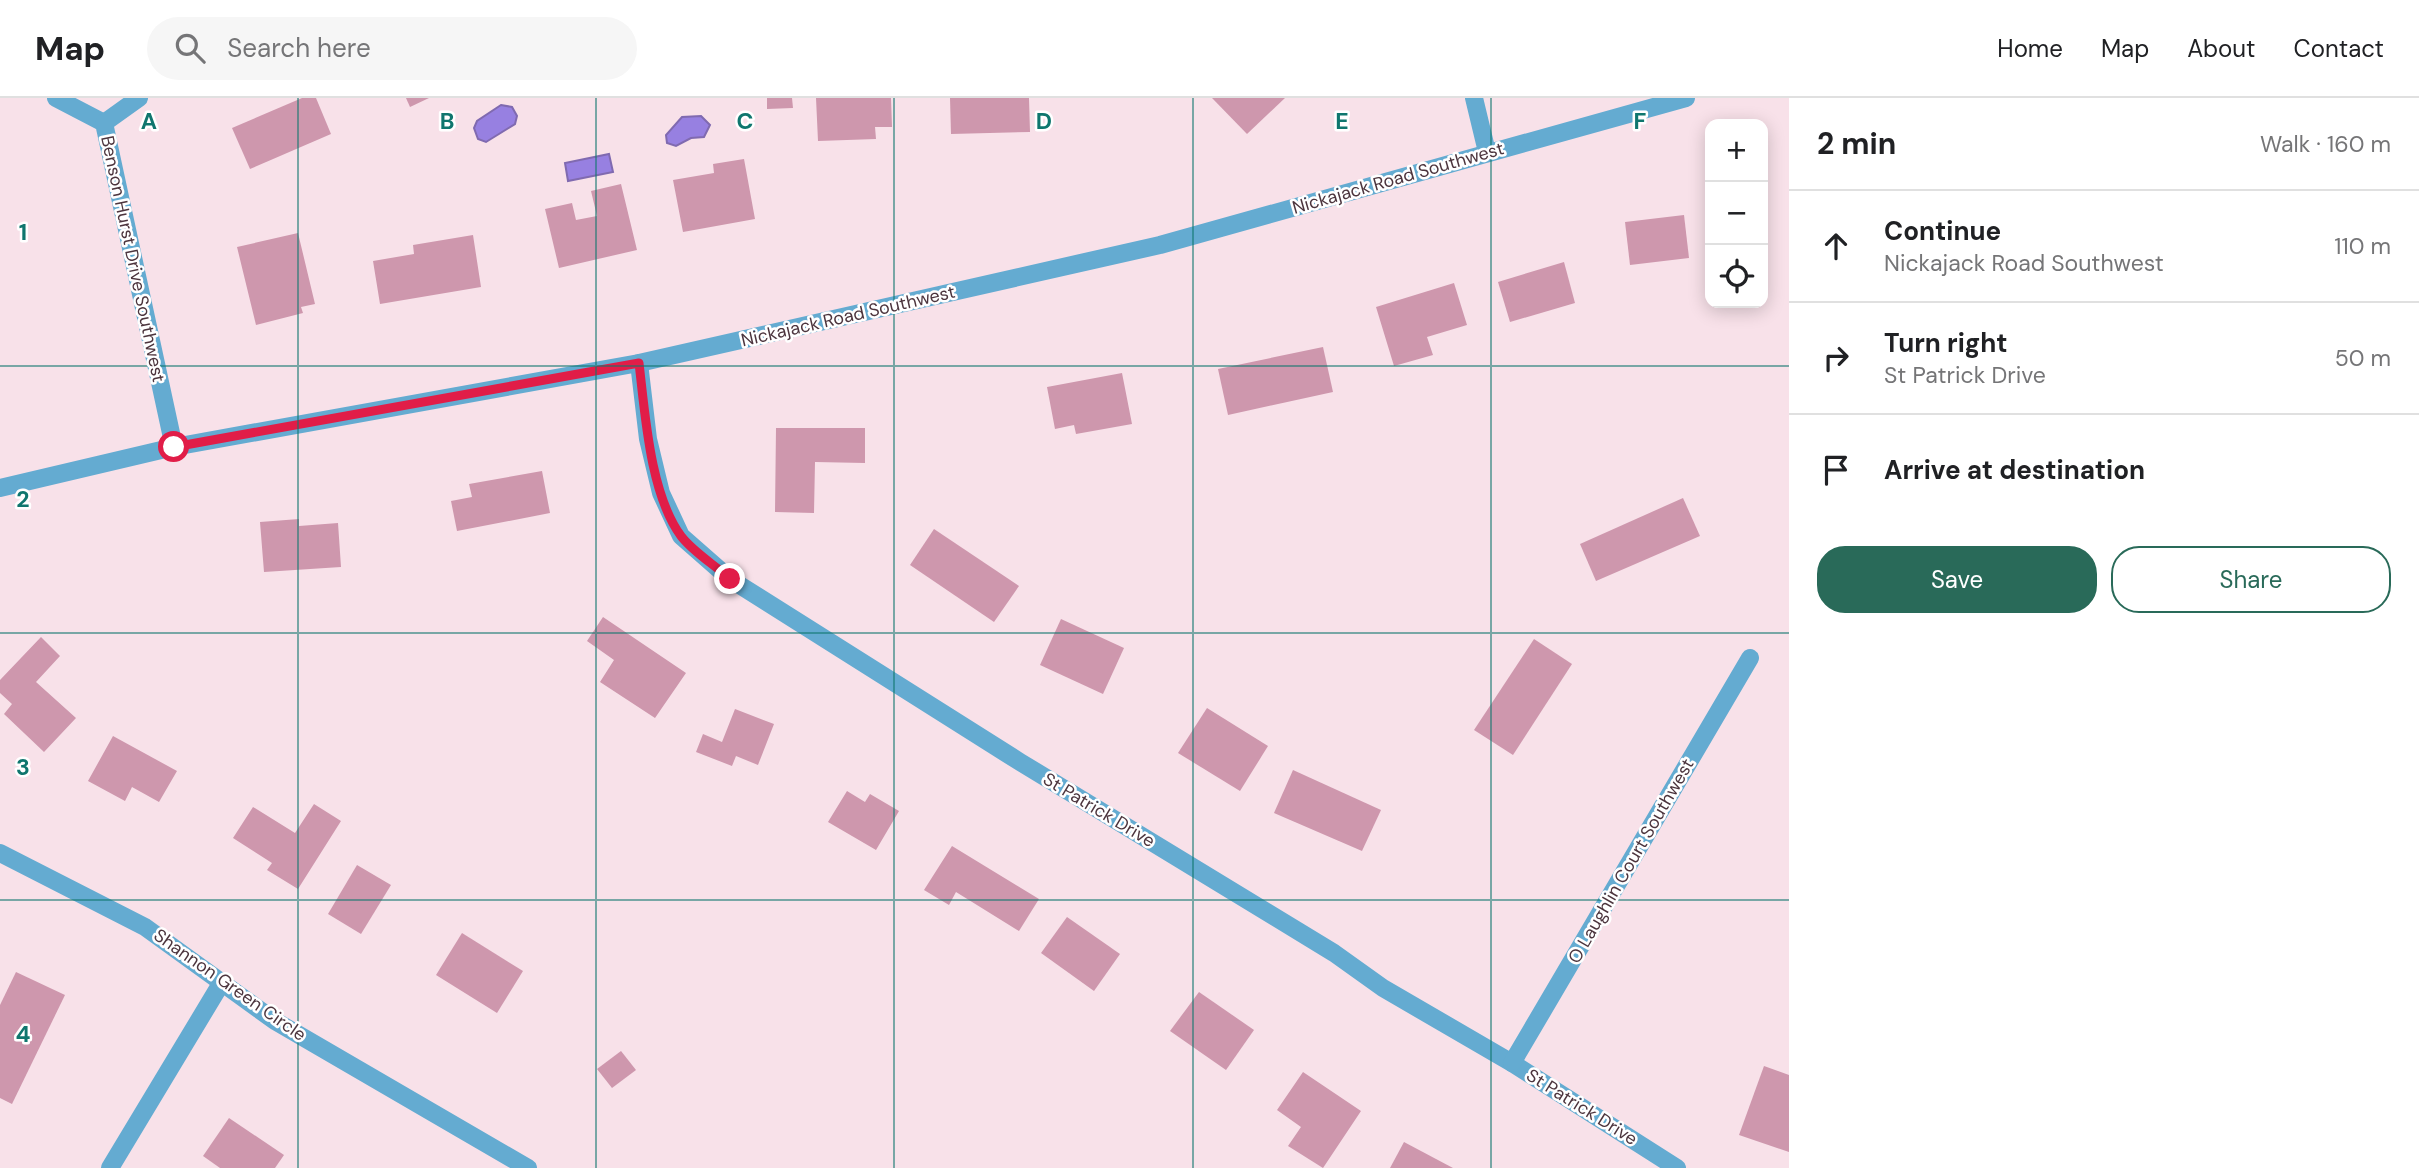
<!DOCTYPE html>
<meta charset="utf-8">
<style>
:root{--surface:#fff;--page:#f6f6f6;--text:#202124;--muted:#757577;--line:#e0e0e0;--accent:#296a59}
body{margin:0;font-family:"DM Sans",sans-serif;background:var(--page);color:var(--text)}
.controls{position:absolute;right:21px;top:21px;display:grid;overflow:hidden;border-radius:14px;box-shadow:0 4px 18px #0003}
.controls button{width:63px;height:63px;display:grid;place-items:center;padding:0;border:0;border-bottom:2px solid var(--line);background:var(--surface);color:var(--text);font:35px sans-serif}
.stop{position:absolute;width:21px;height:21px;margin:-16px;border:5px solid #e11d48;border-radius:50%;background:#fff}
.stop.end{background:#e11d48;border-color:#fff;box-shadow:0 2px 7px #0008}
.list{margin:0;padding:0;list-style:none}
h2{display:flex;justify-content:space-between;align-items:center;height:91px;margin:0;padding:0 28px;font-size:30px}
h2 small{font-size:23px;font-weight:400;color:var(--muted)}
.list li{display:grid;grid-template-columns:46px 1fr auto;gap:21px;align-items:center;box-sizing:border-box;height:112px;padding:0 28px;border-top:2px solid var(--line)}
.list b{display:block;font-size:26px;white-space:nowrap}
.list p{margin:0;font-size:23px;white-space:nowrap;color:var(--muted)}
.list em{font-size:23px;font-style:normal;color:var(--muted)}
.actions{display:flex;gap:14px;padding:21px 28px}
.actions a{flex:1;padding:16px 0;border:2px solid var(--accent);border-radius:28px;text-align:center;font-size:24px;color:var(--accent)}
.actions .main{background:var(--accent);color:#fff}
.icon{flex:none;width:38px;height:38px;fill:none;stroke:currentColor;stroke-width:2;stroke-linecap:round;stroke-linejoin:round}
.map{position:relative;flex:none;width:1789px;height:1070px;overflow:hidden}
header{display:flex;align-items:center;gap:42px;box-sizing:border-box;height:98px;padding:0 35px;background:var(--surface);border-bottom:2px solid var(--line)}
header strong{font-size:33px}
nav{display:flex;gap:38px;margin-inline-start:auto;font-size:24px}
.search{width:490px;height:63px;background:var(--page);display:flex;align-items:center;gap:18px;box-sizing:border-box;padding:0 24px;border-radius:38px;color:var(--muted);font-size:26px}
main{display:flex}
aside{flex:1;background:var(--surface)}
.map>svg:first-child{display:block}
.water{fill:#9780e1;stroke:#806ab0;stroke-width:2}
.building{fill:#ce97ad}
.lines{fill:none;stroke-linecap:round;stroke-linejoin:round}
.minor{stroke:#64abd1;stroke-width:18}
.route{stroke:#e11d48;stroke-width:9}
.grid{fill:none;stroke:#0f766e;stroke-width:2;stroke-opacity:0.55}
.labels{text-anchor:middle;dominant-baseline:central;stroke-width:5;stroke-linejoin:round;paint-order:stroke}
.street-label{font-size:18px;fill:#4c353e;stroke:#fff}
.grid-label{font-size:23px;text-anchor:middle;font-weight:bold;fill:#0f766e;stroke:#fff;stroke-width:5;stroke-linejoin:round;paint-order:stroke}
</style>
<header>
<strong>Map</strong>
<div class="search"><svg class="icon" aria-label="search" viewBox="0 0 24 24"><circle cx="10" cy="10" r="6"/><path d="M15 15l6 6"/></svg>Search here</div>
<nav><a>Home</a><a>Map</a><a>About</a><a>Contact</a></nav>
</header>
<main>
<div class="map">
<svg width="1789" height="1070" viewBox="0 0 1789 1070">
<rect width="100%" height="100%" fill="#f8e1e9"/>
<g class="water">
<polygon points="501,7 512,9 517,18 515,26 486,44 478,41 474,30 477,23"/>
<polygon points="701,18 710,27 704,39 691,40 676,48 667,45 666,37 682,19"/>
<polygon points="609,56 613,74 568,83 565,65"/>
</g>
<g class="building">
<polygon points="302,0 316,0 331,36 250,71 232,30"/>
<polygon points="406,0 429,0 410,9"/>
<polygon points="767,0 792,0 793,10 767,11"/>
<polygon points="816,0 891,0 892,29 875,29 876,41 818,43"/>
<polygon points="950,0 1029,0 1030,34 951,36"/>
<polygon points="1212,0 1285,0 1247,36"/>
<polygon points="744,61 755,121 683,134 673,82 714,75 713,66"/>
<polygon points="621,86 637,152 559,170 545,111 572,105 576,122 597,118 591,93"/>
<polygon points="1684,117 1689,160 1630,167 1625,124"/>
<polygon points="298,135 315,206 301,209 303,215 256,227 237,149"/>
<polygon points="473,137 481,189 380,206 373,163 414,156 413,147"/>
<polygon points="1564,164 1575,205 1510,224 1498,184"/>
<polygon points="1454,185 1467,227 1427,239 1433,257 1394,268 1376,209"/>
<polygon points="1323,249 1333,294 1228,317 1218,271"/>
<polygon points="1122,275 1132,326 1076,336 1074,327 1055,331 1047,289"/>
<polygon points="776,330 865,330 865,365 815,364 814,415 775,414"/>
<polygon points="542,373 550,415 457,433 451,403 472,399 469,386"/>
<polygon points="1683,400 1700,438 1596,483 1580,446"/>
<polygon points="299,421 299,428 338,425 341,469 264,474 260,424"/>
<polygon points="934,431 1019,488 994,524 910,467"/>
<polygon points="603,519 686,575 655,620 600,584 614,562 587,543"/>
<polygon points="1061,521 1124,550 1103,596 1040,567"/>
<polygon points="41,539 60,558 36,584 76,620 44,654 4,616 12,606 0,595 0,582"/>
<polygon points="1534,541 1572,566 1513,657 1474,632"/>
<polygon points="1207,610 1268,648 1240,693 1178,655"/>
<polygon points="735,611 774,626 758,667 736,658 732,668 696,654 703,636 722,644"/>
<polygon points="113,638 177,673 159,704 132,689 125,703 88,683"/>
<polygon points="1293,672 1381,712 1362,753 1274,715"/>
<polygon points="847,693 865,704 870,696 899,713 876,752 828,724"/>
<polygon points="314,706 341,723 298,791 267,772 272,765 233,740 253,709 295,735"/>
<polygon points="952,748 1039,801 1019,833 956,794 949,807 924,792"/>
<polygon points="357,767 391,787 361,836 328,816"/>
<polygon points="1067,819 1120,856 1094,893 1041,855"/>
<polygon points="462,835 523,873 497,915 436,877"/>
<polygon points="16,874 65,897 12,1006 0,1000 0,907"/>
<polygon points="1199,894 1254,932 1226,972 1170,933"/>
<polygon points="621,953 636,972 612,990 597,971"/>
<polygon points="1764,968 1789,977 1789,1054 1739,1037"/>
<polygon points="1303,974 1361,1013 1323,1070 1288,1048 1301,1029 1277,1012"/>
<polygon points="229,1020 284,1057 275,1070 220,1070 203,1058"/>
<polygon points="1404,1044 1453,1070 1390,1070"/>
</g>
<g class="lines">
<g class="minor">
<polyline points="56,0 104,25 174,349"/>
<polyline points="1474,0 1487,54"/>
<polyline points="104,25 139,0"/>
<polyline points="639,265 648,341 661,395 681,438 730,481 1020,664 1334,855 1383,890 1512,965 1677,1070"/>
<polyline points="0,390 174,349 639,265 1160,147 1686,0"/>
<polyline points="0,755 145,829 275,923 528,1070"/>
<polyline points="1512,965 1750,560"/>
<polyline points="110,1070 222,884"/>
</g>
</g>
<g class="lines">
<path class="route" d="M174 349 639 265C645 315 650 396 681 438 693 454 715 467 730 481"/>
</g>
<path class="grid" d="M298 0V1070M596 0V1070M894 0V1070M1193 0V1070M1491 0V1070M0 268H1789M0 535H1789M0 802H1789"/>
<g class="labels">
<g class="street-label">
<text transform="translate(1398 80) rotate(-16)">Nickajack Road Southwest</text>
<text transform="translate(133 161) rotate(78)">Benson Hurst Drive Southwest</text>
<text transform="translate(848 218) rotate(-13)">Nickajack Road Southwest</text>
<text transform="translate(1099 712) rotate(31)">St Patrick Drive</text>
<text transform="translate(1631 763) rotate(-60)">O Laughlin Court Southwest</text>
<text transform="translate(230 887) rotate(35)">Shannon Green Circle</text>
<text transform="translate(1582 1009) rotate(32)">St Patrick Drive</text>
</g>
</g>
<g class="grid-label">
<text x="149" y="31">A</text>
<text x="447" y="31">B</text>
<text x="745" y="31">C</text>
<text x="1044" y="31">D</text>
<text x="1342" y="31">E</text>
<text x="1640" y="31">F</text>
<text x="23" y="142">1</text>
<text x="23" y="409">2</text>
<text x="23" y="677">3</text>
<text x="23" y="944">4</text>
</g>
</svg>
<div class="controls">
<button>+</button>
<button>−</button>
<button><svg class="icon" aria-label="locate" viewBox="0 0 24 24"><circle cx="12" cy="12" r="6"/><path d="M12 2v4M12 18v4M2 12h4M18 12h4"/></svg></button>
</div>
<div class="stop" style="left:174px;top:349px"></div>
<div class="stop end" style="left:730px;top:481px"></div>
</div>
<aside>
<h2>2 min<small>Walk · 160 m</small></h2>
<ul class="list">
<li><svg class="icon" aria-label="ahead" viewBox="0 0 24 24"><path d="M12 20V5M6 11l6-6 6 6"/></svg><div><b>Continue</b><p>Nickajack Road Southwest</p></div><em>110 m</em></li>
<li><svg class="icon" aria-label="right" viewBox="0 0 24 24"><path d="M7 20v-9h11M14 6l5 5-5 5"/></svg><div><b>Turn right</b><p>St Patrick Drive</p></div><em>50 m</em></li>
<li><svg class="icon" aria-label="arrive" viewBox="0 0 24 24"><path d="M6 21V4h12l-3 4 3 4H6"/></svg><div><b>Arrive at destination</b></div></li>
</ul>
<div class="actions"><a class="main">Save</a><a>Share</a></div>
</aside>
</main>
